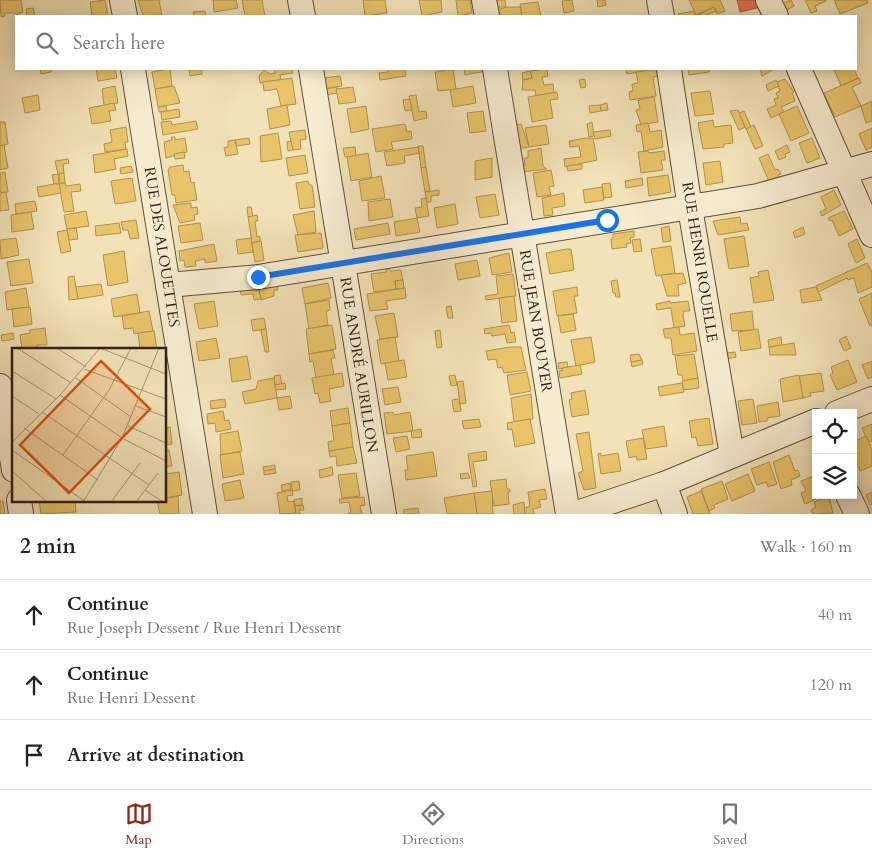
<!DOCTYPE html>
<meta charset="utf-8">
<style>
:root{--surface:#fff;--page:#f2f2f2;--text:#222;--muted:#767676;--line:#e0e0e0;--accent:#8f2418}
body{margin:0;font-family:Cardo,serif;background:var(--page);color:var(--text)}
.controls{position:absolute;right:15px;bottom:15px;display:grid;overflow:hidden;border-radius:0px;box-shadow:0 2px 12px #0003}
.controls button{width:45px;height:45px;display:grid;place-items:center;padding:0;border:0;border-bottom:1px solid var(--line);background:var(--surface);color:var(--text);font:25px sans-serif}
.stop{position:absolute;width:15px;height:15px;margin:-11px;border:4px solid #1a73e8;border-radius:50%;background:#fff}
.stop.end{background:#1a73e8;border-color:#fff;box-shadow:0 1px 5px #0008}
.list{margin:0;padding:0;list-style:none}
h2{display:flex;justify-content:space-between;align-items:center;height:65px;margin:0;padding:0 20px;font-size:21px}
h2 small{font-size:16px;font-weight:400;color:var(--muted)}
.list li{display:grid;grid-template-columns:32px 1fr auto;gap:15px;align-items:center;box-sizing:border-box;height:70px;padding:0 20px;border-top:1px solid var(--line)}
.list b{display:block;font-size:19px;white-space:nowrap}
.list p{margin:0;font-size:16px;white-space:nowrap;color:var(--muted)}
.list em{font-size:16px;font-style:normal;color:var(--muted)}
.icon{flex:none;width:28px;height:28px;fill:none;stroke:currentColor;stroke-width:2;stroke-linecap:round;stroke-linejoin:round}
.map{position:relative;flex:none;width:872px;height:514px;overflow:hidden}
.search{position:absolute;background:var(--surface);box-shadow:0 2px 12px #0003;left:15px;right:15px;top:15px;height:55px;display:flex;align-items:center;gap:12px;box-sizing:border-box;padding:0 18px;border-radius:0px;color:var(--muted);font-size:19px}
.sheet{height:275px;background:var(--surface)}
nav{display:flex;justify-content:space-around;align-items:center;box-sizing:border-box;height:70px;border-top:1px solid var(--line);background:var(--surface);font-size:14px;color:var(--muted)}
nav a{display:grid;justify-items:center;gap:2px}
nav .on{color:var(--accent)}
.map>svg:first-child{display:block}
.homes{fill:#e9c46a;stroke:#b09251}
.shops{fill:#e76f51;stroke:#af573f}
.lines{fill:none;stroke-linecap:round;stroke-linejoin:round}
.minor-casing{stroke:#5e503e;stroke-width:26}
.minor{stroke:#f7ecd0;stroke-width:24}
.route{stroke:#1a73e8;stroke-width:6}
.labels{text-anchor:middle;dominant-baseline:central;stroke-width:5;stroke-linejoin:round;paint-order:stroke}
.street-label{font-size:15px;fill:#2c1f16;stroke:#f7ecd0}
.inset-road{fill:none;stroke:#a39477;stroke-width:1}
.view{fill:#d5530d;fill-opacity:0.15;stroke:#d5530d;stroke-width:2.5}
.inset-edge{fill:none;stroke:#2c1f16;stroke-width:2.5}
</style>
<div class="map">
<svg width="872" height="514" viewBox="0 0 872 514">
<rect width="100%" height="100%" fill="#f2e2b7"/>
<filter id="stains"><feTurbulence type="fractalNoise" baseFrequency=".004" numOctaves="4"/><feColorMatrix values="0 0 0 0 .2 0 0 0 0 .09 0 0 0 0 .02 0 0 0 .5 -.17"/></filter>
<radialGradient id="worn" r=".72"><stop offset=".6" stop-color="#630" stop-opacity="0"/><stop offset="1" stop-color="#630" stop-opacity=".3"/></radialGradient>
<g class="homes">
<polygon points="2,0 21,0 23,12 16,15 16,13 5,13 5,16 1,17 0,1"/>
<polygon points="105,0 108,16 88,16 92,15 90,2"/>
<polygon points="138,0 159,0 162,16 143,16"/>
<polygon points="213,0 236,0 238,8 214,12"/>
<polygon points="242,0 262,0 265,16 245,16"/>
<polygon points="363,0 385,0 387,13 365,16"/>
<polygon points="419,0 441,0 442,12 422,16"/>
<polygon points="456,0 470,0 472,13 458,16"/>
<polygon points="494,0 505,0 506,7 495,7"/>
<polygon points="572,0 574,11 564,13 562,1"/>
<polygon points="597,0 605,0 606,5 598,7"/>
<polygon points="689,0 720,0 725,11 717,14 714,7 696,15"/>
<polygon points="791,0 794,6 783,12 780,4"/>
<polygon points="805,0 826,0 826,1 815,6 817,11 811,13"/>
<polygon points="834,0 867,0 868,3 840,14"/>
<polygon points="538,2 541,16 522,16 520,4"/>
<polygon points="508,7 520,7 522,16 496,16 495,10"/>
<polygon points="714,7 716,11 704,16 696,16"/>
<polygon points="33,8 35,16 27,16 26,9"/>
<polygon points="205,11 206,16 194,16 193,12"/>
<polygon points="694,11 696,16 678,16 678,14"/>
<polygon points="40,69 51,69 51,72 41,74"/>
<polygon points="96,69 115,69 117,78 98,81"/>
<polygon points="170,69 172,86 155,89 152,72"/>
<polygon points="189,69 201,69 202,74 190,76"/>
<polygon points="274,69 292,69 293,73 280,75 281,80 260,83 259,76 264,70 270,74 275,73"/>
<polygon points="388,69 405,69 406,76 380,80 379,73 388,72"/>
<polygon points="453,69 456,89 438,91 435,72"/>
<polygon points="464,69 485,69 486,71 465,75"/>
<polygon points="547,69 548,76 542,77 544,85 553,84 554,93 536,96 535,90 522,90 523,80 532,78 530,71"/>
<polygon points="626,69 647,69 648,71 627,74"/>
<polygon points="688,69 709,69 709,72 689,75"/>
<polygon points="760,69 774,69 762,76"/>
<polygon points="834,69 854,69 858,78 841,86"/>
<polygon points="651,70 659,70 660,76 653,77 656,96 630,100 629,92 633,91 632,84 638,83 636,72"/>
<polygon points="530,71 532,78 523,80 522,73"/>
<polygon points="340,76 342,86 324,89 323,78"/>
<polygon points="292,78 296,104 281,106 277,89 264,91 263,82"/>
<polygon points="859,78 861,83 852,87 861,106 835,117 824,93"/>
<polygon points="585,79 586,87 581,88 579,80"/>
<polygon points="785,79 794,92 792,93 795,101 781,107 784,112 771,118 767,109 776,105 774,99 778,98 776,93 780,91 777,82"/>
<polygon points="776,80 779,86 768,91 766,85"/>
<polygon points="115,86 118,103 104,105 102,89"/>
<polygon points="174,86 180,103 158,107 155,89"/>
<polygon points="473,86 476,103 453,107 450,90"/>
<polygon points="337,87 337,93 326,95 324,89"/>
<polygon points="353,87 356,102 339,104 336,89"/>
<polygon points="710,91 714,114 695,116 691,93"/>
<polygon points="557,92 558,99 550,100 553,118 532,122 528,97"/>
<polygon points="38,95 40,110 25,113 22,98"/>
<polygon points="416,95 419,112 426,111 427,118 414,121 409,96"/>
<polygon points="654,97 658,122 641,125 636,110 640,109 638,100"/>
<polygon points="410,99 412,110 405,111 403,100"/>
<polygon points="872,101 872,121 866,123 861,106"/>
<polygon points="114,103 116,110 109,111 111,121 92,124 89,108"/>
<polygon points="607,103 608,110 601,111 600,105"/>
<polygon points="287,105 290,125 270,129 267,109"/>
<polygon points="600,105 601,111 590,113 589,106"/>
<polygon points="166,106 167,111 159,112 158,107"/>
<polygon points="366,106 369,129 351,133 347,109"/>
<polygon points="797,106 809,133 791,141 779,114"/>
<polygon points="179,109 180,117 162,120 161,112"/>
<polygon points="738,110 745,127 739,130 730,111"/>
<polygon points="483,111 486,131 470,133 467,113"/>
<polygon points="744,111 751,127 746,129 739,113"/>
<polygon points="713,120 714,127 731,125 733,143 724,144 724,147 703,149 698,123"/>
<polygon points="171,121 172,125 196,121 198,129 163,135 161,122"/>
<polygon points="0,122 5,122 8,144 0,146"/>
<polygon points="592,122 594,136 589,137 587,124"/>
<polygon points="648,123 650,132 661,130 663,147 644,151 641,131 637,132 636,125"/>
<polygon points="405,124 407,132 411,131 412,139 391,142 393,149 376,152 372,129"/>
<polygon points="521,124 529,147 517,149 513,125"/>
<polygon points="546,125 549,144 529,147 525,128"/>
<polygon points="754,125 763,146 755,149 746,129"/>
<polygon points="126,127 128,142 125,142 126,149 105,152 104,144 112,142 110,130"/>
<polygon points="872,128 872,147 866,150 859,134"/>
<polygon points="305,130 306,139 300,140 301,149 293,150 289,132"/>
<polygon points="610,130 611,136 595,139 593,132"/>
<polygon points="278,133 282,159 261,162 260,136"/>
<polygon points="171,137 175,137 175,140 185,138 187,152 166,158 164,142 172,140"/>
<polygon points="249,138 250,144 237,146 235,140"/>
<polygon points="586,138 593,138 597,160 565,167 564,159 581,157 579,146 570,147 569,141"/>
<polygon points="812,138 820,158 807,163 799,143"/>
<polygon points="235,140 238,154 226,156 224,148 228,147 228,141"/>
<polygon points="291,141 293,150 288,151 287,142"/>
<polygon points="4,145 8,168 0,170 0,146"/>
<polygon points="787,145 790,152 785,154 786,157 779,160 775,151"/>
<polygon points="423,146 426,167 421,168 418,146"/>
<polygon points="355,147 356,156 345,157 343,148"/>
<polygon points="418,147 419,153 404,156 405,163 387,166 384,152"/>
<polygon points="541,148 543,166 547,169 521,172 520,166 525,165 524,158 528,158 528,151"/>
<polygon points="127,149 128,156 114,159 116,169 95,173 93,155"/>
<polygon points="648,151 649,153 664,151 665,160 661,160 663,170 641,173 638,152"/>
<polygon points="184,152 185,158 175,159 174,154"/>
<polygon points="368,153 372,177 351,181 347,157"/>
<polygon points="768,154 775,170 778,169 781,174 778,175 781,181 770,184 759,158"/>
<polygon points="305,155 308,173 289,176 286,158"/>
<polygon points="492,158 492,177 475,180 475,161"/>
<polygon points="68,159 69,163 63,164 64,173 58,174 55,161"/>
<polygon points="720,161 723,182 706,185 703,163"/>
<polygon points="582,164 582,169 568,171 567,166"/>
<polygon points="183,165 184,172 189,171 191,183 194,182 197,200 176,203 175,195 172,195 168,170 170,167"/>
<polygon points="131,166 133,172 121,174 120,168"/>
<polygon points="426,167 430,191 425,192 421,168"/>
<polygon points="551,170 554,186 549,187 551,195 537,197 533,173"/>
<polygon points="5,172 8,192 2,193 0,191 0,173"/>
<polygon points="64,173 65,183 60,183 59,174"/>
<polygon points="58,174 59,184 54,184 52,175"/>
<polygon points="668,175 671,192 649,196 647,178"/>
<polygon points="381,176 385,198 362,201 359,181"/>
<polygon points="132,178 136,201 115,204 111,181"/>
<polygon points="642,178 643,185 626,188 625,181"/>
<polygon points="308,181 309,185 312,185 315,207 300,209 296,183"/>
<polygon points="65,183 66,186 80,184 81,191 71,192 74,211 64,212 59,184"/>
<polygon points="610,183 612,197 604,198 602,184"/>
<polygon points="54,184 59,184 61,193 39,197 37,187"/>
<polygon points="602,187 604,200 585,203 583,190"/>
<polygon points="439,190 439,195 431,196 431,202 427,202 425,192"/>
<polygon points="834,190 841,205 822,216 820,212 826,209 821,197"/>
<polygon points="6,192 9,210 0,211 0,193"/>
<polygon points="564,193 565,206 552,208 553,215 544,216 542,198"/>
<polygon points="495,194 499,215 480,218 476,197"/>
<polygon points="426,198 429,216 417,218 415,208 422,207 421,199"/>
<polygon points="390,199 393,217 369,221 368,202"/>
<polygon points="35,201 37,211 16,214 15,204"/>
<polygon points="191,203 191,208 197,207 198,214 194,215 195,220 180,223 173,205"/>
<polygon points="455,204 458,224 437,228 434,208"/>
<polygon points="247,207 251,207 253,216 248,217"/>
<polygon points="86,211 89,226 67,229 64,215"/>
<polygon points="314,211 316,232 298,235 293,215"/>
<polygon points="844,211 853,229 839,236 832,220 830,221 828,218"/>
<polygon points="31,212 34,229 12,232 11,215"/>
<polygon points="257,215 258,221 255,221 257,237 260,236 260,241 252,243 248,217"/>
<polygon points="740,217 741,224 747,223 749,230 718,235 713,221"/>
<polygon points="417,218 420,232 396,236 394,222"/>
<polygon points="136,220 139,238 130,239 128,230 123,230 121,222"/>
<polygon points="119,223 121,233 96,236 95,226"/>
<polygon points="200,223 203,240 181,243 178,226"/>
<polygon points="388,223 390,234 356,240 354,229"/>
<polygon points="669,226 671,241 663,242 661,228"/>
<polygon points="803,227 805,234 795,238 793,232"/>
<polygon points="76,228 78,239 69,240 67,229"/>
<polygon points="67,230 71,251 61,253 57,232"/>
<polygon points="634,231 634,237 630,238 631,243 626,244 627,247 612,249 611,239 613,238 613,234"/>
<polygon points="321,233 323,248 298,252 295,235"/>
<polygon points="744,236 749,266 729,269 724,239"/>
<polygon points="16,238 19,255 1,259 0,240"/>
<polygon points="251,238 253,252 238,254 236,240"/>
<polygon points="640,239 642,251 634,252 632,240"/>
<polygon points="857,239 865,258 856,263 848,244"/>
<polygon points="261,241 264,260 255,262 252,243"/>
<polygon points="214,244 217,261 205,263 205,259 195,261 196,266 185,267 184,260 180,261 179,251"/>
<polygon points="671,246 675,273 656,276 651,249"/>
<polygon points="567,249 571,249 574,270 550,274 546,253"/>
<polygon points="124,251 128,282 108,286 103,255"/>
<polygon points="509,253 512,272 492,275 489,258"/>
<polygon points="29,259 33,283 11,286 7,262"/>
<polygon points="477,260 480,276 458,280 455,264"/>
<polygon points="867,263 872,272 872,287 858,293 854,278 848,280 847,278 818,292 816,286"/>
<polygon points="386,269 389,269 390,271 401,270 403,280 395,281 396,289 374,292 371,274 386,272"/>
<polygon points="768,270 774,300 754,303 750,278 759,276 758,272"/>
<polygon points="683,273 686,283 678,285 679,296 667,296 661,275"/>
<polygon points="513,274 516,296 486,300 485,296 498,294 496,276"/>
<polygon points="74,276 78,299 69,300 68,277"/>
<polygon points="403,280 404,288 396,289 395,281"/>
<polygon points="617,280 620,297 616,297 615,293 613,293 611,281"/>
<polygon points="277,283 278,290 274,290 274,296 261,300 258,286"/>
<polygon points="328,283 331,298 305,304 302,288"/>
<polygon points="101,284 103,295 78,299 76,287"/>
<polygon points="258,286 261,299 254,300 253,294 241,295 240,288"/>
<polygon points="577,287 578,296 574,296 577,313 557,316 553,291"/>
<polygon points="816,287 822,300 802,303 800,290"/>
<polygon points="26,288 29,307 7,310 5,292"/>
<polygon points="405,288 406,298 386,301 388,309 370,311 367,294"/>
<polygon points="872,293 872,325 870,326 859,299"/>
<polygon points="137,294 140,313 114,317 111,299"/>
<polygon points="514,296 517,321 502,323 499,298"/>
<polygon points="329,300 330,310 326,311 328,325 309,329 305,304"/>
<polygon points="214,301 218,326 199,329 194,304"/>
<polygon points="670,301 670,303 688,301 690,311 684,311 683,315 685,326 674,328 671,308 657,310 656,304"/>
<polygon points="451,306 453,318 448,318 446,307"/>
<polygon points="30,307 32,324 14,327 12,309"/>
<polygon points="149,311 153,331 134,334 133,328 124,329 122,316"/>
<polygon points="752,311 754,330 732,331 730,314"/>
<polygon points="394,313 398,337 380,339 375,316"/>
<polygon points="573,314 576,330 561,333 558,316"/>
<polygon points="264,318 266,329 253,331 251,320"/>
<polygon points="332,325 336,349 309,354 306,329"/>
<polygon points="509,325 511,333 514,332 516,342 507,343 505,334 492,336 491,333 485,334 484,329"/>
<polygon points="679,327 680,335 694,333 697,351 673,355 671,338 665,338 663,329"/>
<polygon points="45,328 47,345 37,345 38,349 22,349 20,335 30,333 30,330"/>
<polygon points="266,329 269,352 265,352 261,330"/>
<polygon points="758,329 761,348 741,351 738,332"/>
<polygon points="440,330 442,347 437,348 435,331"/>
<polygon points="154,331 157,349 140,349 138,333"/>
<polygon points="13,333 14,339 2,341 1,335"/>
<polygon points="846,336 851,348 844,351 839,340"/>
<polygon points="395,337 399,361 381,364 377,340"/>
<polygon points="591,337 595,362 576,366 571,340"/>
<polygon points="781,337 782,345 769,347 768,340"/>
<polygon points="216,338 220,358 199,361 196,342"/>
<polygon points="794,343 796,355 770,355 769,347"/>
<polygon points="510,347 521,347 526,370 504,373 502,367 498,368 496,359 488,360 486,351"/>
<polygon points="333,350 335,358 331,358 334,375 316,378 313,361 310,362 309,354"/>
<polygon points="735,352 736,357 727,359 726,353"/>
<polygon points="639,354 642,360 631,362 630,355"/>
<polygon points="694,354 698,378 683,381 682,375 678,375 675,356"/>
<polygon points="247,356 251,379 232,382 229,359"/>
<polygon points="404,360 407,377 388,380 385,363"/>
<polygon points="642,360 643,364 632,367 631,362"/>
<polygon points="848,360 857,382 837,390 830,375 833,373 831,367"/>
<polygon points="872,361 872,377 868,379 862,365"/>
<polygon points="567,362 568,367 559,369 558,363"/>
<polygon points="580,365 582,374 560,378 559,371 563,370 562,368"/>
<polygon points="527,372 531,391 510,395 507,375"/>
<polygon points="342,373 344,386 329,389 331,401 320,403 318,393 315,394 312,378"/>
<polygon points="821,373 824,391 810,393 811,396 803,398 799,376"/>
<polygon points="280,375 282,384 275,385 274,376"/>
<polygon points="455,375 457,385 451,386 449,376"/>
<polygon points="799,375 803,398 783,402 780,379"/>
<polygon points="274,378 277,398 245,404 242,392 256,389 258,381"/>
<polygon points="698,378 699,388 683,390 682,381"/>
<polygon points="463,381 466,403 460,404 457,382"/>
<polygon points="285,383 286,389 276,390 275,385"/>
<polygon points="682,383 684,392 660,396 658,387"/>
<polygon points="398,387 401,402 385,405 382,389"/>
<polygon points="585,390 589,414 572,417 569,400 572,399 571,393"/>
<polygon points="531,394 533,419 514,422 511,398"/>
<polygon points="290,396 292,408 279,410 277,398"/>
<polygon points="225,399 226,407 211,409 210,401"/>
<polygon points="459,399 461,411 454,412 452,400"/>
<polygon points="753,399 757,423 742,425 738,401"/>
<polygon points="778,402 780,416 767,418 767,421 759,422 757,406"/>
<polygon points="348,408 350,423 332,426 330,411"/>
<polygon points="223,411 225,421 229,420 231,429 216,432 215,423 208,424 207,414"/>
<polygon points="393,412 394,415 410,412 413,431 387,434 384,413"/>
<polygon points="709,418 713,444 698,446 696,437 692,438 689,421"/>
<polygon points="479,419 481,427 464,429 462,421"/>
<polygon points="530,419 535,443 515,447 512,429 508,430 507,423"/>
<polygon points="350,423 353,447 329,451 328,442 334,441 332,426"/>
<polygon points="872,424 872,441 868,442 862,428"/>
<polygon points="664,426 667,446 646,449 642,430"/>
<polygon points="170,427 172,444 165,445 165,428"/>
<polygon points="421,429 422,437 412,438 411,431"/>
<polygon points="238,431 242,451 221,455 220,434"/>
<polygon points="589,432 596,488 584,490 578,473 583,471 576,434"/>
<polygon points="407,436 410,449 396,452 393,438"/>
<polygon points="866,436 872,450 872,466 860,471 853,454 853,442"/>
<polygon points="643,438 647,459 637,460 636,456 629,458 626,441"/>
<polygon points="353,447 357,463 337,466 336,456 330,457 329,451"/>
<polygon points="165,450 169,450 172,466 165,467"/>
<polygon points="486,451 487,460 473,462 477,486 473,487 468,454"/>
<polygon points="240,452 244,474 223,478 220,455"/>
<polygon points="433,452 437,476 406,480 405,470 408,470 406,456"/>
<polygon points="601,453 601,456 618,453 621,471 601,474 598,454"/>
<polygon points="789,455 795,471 798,470 800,476 791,480 792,485 781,489 773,462"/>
<polygon points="769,462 777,484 768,487 766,482 757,485 751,469"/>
<polygon points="275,465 275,469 264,471 263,467"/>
<polygon points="332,467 333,475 320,478 319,470"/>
<polygon points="275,469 276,473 264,475 264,471"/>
<polygon points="179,472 182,495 165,498 165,474"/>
<polygon points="356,473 360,496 342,498 338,475"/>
<polygon points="468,473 470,478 461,479 460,474"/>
<polygon points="748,474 755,491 732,501 725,484"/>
<polygon points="816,475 816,495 826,495 805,504 801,493 806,491 801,481"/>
<polygon points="506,479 507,489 510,489 510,492 508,492 509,504 494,506 490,481"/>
<polygon points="240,480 244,498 225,501 222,484"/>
<polygon points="299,481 300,490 292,491 291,482"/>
<polygon points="722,481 728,499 714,505 715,508 709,511 701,489"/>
<polygon points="290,483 291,489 282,491 281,485"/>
<polygon points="545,489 547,499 539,500 541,507 533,509 534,514 525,514 523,509 530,506 528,492"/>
<polygon points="292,490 293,495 287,496 288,502 294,501 296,513 280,514 277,493"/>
<polygon points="492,491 493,514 477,514 474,493"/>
<polygon points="701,491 710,514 693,514 687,497"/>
<polygon points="872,492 872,504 870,505 866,495"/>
<polygon points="474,493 477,514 447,514 444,498"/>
<polygon points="178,496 179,514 160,514 157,500"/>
<polygon points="829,496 833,513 813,514 811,510 816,507 814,502"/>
<polygon points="364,497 365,505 360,506 362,514 348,514 351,512 349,502 340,503 339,499"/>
<polygon points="302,498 302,505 295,506 294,500"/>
<polygon points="39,500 75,500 76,512 41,514"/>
<polygon points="0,501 3,501 5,514 0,514"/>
<polygon points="524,502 525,514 514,514 513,505"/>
<polygon points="303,505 304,510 299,510 300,514 296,514 295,506"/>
<polygon points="418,508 419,514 404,514 403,510"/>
</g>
<polygon class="shops" points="737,0 758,0 761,7 740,12"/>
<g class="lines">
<g class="minor-casing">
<g id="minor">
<polyline points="122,0 125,16"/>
<polyline points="300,0 303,16"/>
<polyline points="484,0 487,16"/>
<polyline points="659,0 662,16"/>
<polyline points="768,0 776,16"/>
<polyline points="133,69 205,514"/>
<polyline points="311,69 384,514"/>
<polyline points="495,69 568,514"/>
<polyline points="669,69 690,208 732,455"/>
<polyline points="799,69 872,235"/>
<polyline points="168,285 258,277 758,196 872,164"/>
<polyline points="0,386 14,470"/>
<polyline points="837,413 872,399"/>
<polyline points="664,484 675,514"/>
<polyline points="848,495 857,514"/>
<polyline points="19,500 21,514"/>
<polyline points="574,514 664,484 816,421"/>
</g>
</g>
<use href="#minor" class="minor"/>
</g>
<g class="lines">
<polyline class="route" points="258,277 607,220"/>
</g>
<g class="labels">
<g class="street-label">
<text transform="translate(162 247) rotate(81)">RUE DES ALOUETTES</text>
<text transform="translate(700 262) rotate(81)">RUE HENRI ROUELLE</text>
<text transform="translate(536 321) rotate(81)">RUE JEAN BOUYER</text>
<text transform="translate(359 365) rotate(81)">RUE ANDRÉ AURILLON</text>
</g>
</g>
<g transform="translate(12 348)">
<rect width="154" height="154" fill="#f2e2b7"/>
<path class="inset-road" d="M5 0 59 35M45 0 74 19M88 0 154 26M72 21 154 51M0 23 44 51M64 30 119 69M48 47 110 90 154 113M0 48 27 66M124 58 154 69M30 64 137 137M116 78 154 95M12 80 86 132M0 94 48 47 88 0M0 102 74 154M51 107 97 42 119 0M0 123 35 154M133 142 151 154M71 154 110 90 147 0M99 154 128 115M124 154 146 125"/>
<path class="view" d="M89 13 138 61 57 145 8 97Z"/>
<rect width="154" height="154" class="inset-edge"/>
</g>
<rect width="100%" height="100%" filter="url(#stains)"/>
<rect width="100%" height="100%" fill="url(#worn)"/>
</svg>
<div class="controls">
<button><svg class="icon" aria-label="locate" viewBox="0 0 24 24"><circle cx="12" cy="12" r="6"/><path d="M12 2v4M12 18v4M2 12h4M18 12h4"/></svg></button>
<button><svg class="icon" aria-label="layers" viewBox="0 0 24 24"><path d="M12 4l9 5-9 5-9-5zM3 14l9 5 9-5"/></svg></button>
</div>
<div class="stop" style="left:607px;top:220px"></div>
<div class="stop end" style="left:258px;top:277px"></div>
<div class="search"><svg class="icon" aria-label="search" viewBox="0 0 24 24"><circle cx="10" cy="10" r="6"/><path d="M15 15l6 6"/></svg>Search here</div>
</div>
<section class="sheet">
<h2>2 min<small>Walk · 160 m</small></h2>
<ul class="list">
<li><svg class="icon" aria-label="ahead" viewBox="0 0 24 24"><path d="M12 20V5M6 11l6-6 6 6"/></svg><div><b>Continue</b><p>Rue Joseph Dessent / Rue Henri Dessent</p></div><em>40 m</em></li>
<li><svg class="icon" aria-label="ahead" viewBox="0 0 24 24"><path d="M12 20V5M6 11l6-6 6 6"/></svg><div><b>Continue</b><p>Rue Henri Dessent</p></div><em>120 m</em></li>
<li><svg class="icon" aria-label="arrive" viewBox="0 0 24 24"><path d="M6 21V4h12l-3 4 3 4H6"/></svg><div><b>Arrive at destination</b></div></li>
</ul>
</section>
<nav>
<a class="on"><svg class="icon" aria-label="map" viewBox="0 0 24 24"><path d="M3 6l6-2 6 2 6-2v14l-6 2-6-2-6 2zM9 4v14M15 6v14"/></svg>Map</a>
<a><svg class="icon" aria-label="directions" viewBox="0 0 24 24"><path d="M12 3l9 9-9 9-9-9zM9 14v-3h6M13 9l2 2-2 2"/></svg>Directions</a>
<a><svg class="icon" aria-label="saved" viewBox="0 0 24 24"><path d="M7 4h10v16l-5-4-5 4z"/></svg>Saved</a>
</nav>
